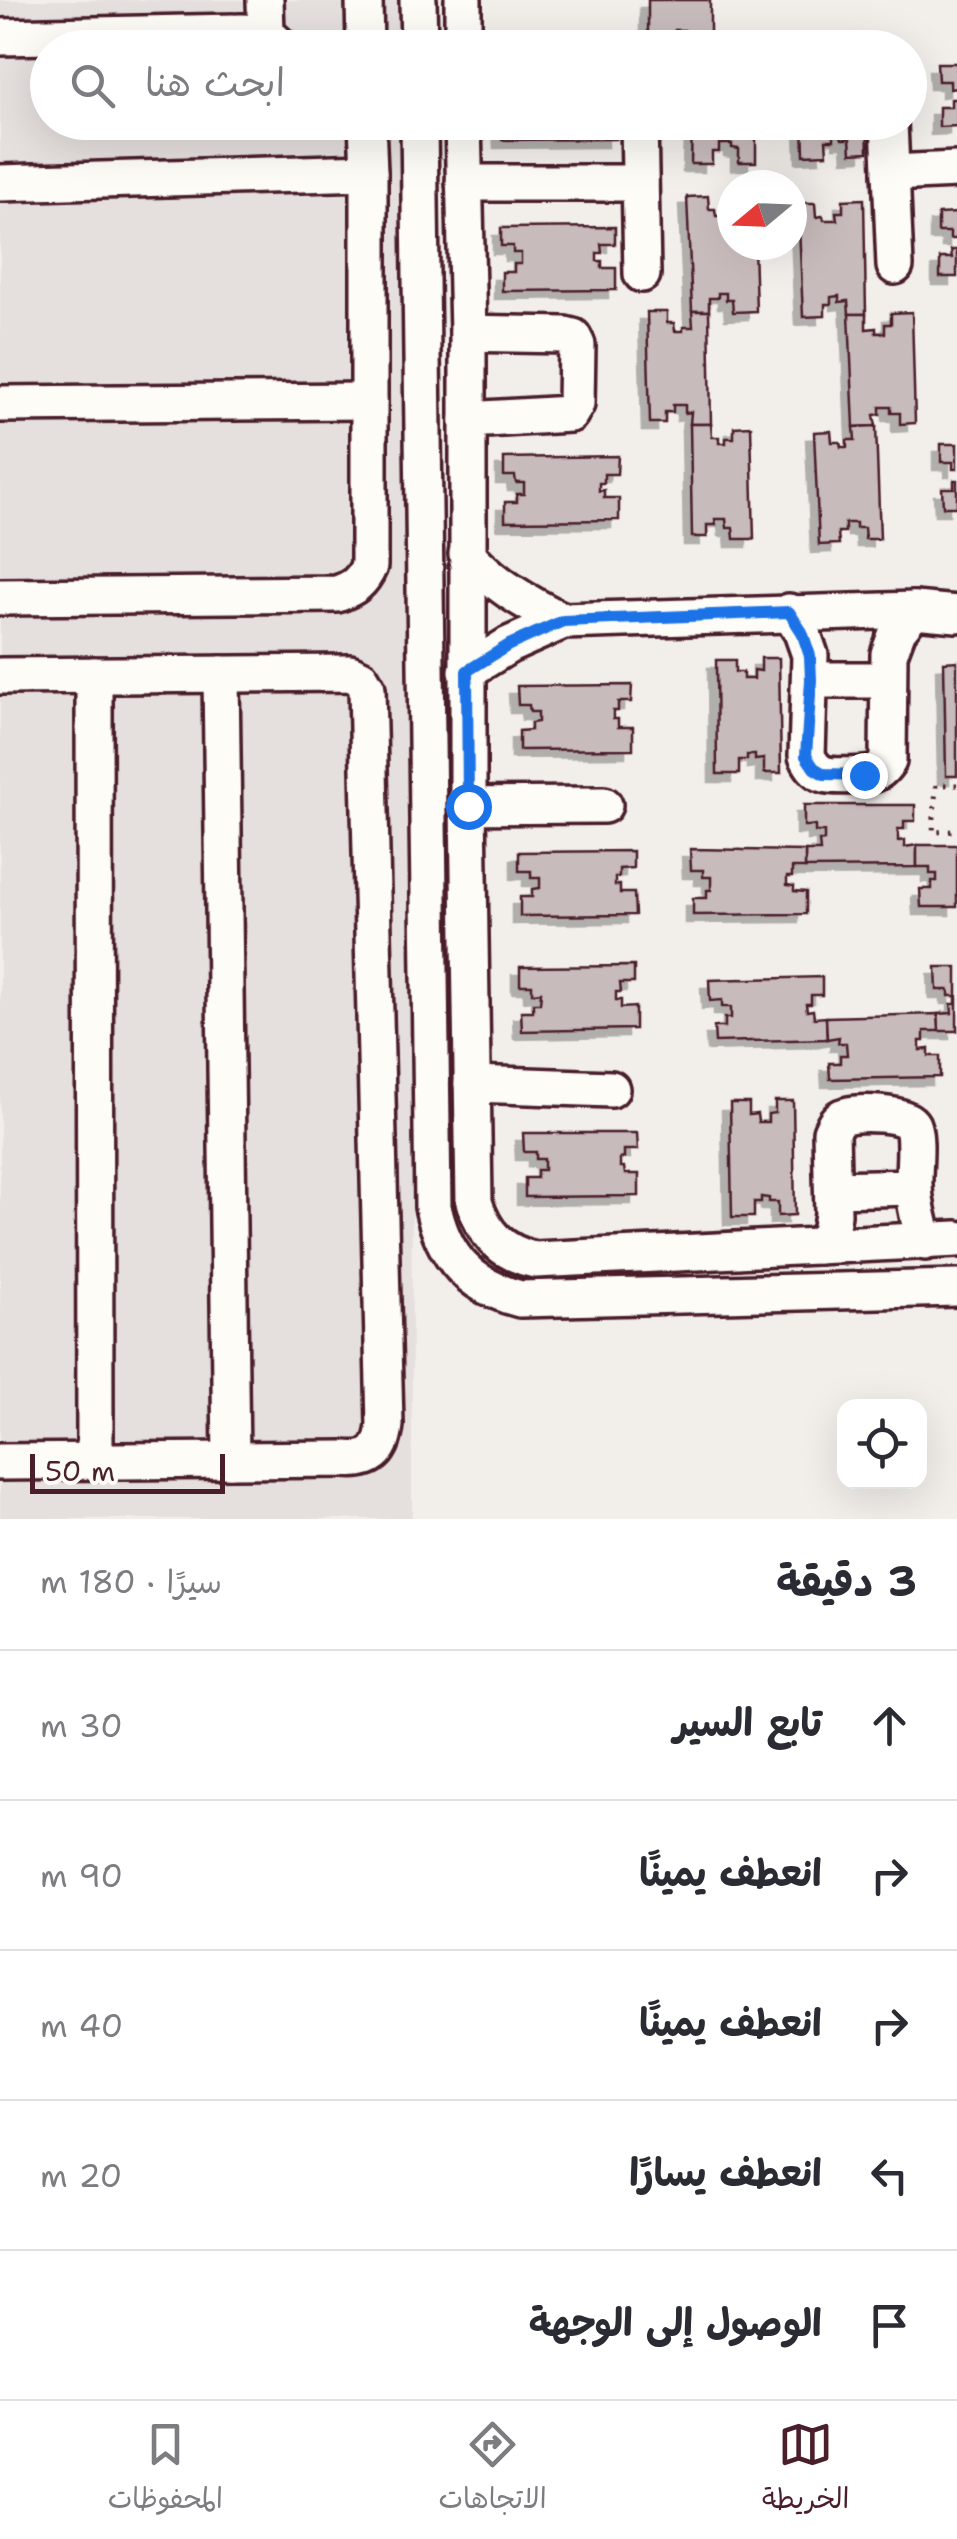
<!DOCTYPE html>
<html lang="ar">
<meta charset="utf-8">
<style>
:root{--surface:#fff;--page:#f7f7f7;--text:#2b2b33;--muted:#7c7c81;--line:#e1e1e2;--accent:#4a1f2b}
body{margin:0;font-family:"Shantell Sans","Playpen Sans Arabic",sans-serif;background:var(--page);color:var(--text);direction:rtl}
.controls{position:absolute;right:30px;bottom:30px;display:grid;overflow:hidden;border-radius:20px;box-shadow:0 10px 40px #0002}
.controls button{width:90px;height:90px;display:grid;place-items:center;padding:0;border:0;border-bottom:2px solid var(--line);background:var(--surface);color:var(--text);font:50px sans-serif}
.compass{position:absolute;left:717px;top:170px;width:90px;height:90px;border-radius:50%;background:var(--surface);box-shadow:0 10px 40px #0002;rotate:251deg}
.scale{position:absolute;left:30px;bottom:25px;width:195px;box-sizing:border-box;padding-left:10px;border:5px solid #4a1f2b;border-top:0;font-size:28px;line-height:35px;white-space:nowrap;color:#4a1f2b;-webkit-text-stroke:8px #fdfcf7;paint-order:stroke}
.stop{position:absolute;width:30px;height:30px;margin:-22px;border:8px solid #1a73e8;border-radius:50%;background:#fff}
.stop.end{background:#1a73e8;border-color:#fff;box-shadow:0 2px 10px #0008}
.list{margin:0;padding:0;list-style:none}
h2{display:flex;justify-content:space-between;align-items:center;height:130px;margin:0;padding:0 40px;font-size:42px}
h2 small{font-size:32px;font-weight:400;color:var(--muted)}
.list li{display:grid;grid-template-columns:65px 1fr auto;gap:30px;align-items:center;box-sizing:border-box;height:150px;padding:0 40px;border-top:2px solid var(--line)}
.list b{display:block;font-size:38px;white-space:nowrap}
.list em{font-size:32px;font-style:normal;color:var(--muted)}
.icon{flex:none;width:55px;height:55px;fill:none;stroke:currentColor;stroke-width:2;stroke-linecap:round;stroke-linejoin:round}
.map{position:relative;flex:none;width:957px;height:1519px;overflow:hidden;direction:ltr}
.search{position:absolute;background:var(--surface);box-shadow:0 10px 40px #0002;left:30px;right:30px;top:30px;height:110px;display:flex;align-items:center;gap:25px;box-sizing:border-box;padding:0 35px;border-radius:55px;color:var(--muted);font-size:38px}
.sheet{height:880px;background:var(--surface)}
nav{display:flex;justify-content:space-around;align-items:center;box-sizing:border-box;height:140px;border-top:2px solid var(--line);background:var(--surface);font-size:28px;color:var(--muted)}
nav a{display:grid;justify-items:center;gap:5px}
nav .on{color:var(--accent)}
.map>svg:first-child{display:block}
.built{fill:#e5dfdd}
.building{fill:#c8bbbb;stroke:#4a1f2b;stroke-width:2.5;filter:url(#shadow)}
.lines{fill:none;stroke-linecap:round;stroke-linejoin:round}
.minor-casing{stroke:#4a1f2b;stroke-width:42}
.path{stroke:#4a1f2b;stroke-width:5;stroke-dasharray:2.5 8;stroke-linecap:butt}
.minor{stroke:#fdfcf7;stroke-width:35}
.route{stroke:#1a73e8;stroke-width:12}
</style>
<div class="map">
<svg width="957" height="1519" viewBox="0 0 957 1519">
<defs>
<filter id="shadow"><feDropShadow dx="-8" dy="8" stdDeviation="0" flood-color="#0004"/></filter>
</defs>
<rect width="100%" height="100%" fill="#f2efeb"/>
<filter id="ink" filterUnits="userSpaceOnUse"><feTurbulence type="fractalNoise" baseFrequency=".01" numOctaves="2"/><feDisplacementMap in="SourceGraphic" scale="20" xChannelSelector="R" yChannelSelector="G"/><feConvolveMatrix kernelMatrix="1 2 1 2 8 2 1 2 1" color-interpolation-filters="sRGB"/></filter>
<g filter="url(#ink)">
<polygon class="built" points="0,0 400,0 401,47 48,48 48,122 402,123 411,701 412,1519 0,1519"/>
<g class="building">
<polygon points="648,0 710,0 710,48 693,48 694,34 684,34 684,30 675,30 675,39 668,39 668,48 648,48"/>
<polygon points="846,38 865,38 865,48 847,48"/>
<rect x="801" y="40" width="19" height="8"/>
<polygon points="937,63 957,63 957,88 950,89 950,81 938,81"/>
<polygon points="951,99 957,99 957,126 939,127 939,107 951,107"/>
<polygon points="501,122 616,122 616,139 502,140"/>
<polygon points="692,122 756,122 756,162 739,162 739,149 732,148 732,144 719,144 719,152 712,152 712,164 691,164"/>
<polygon points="803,122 867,122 868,152 851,153 850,139 842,139 841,135 834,135 834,140 826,140 827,154 804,155"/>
<polygon points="708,196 709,209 715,209 716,216 729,216 729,212 732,212 732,245 754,245 756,311 733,312 732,300 726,300 726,293 718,293 718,298 709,298 709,311 692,311 687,197"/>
<polygon points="864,199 866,314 849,314 848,301 839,302 839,296 831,297 831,304 825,304 825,316 803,317 798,203 815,203 816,217 823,216 824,220 837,220 836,212 843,212 843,200"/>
<polygon points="957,213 957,239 950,239 950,232 938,232 938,214"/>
<polygon points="615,227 615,244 601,244 602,253 597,253 597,261 602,261 602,268 616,268 616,290 502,291 502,272 514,272 514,264 521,264 521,253 513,253 513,246 501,246 501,228"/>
<polygon points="951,250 957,250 957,277 940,277 940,258 952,258"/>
<polygon points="692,311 709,311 711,424 690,424 691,412 685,413 685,405 673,405 673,412 665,412 665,423 650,423 647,312 667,312 667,323 674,323 675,331 683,331 683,327 693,327"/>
<polygon points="912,312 915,423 900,424 900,413 891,413 891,407 880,407 880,414 874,415 876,426 854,427 849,314 866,314 866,329 876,328 876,333 885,333 885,324 891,324 891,313"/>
<polygon points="690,424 711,424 712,437 719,437 719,443 726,443 726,438 734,438 734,427 751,426 754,539 734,539 733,528 727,528 726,519 715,519 716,525 707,525 707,537 692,537"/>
<polygon points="876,426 880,539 865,539 864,528 856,528 856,523 845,523 845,532 838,532 839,544 819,545 814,432 831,431 832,442 840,442 841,447 847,447 847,440 855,440 854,427"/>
<polygon points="941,444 957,444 957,469 953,469 953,462 941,462"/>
<polygon points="618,456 617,474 604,474 604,483 599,483 599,491 604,490 604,498 619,498 619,520 505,521 505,502 517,502 517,494 524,494 524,483 516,483 515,476 504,476 504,458"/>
<polygon points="954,480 957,480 957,507 943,507 942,488 954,488"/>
<polygon points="761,658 779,658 781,773 764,773 764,759 755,760 755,755 747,755 747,760 739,760 739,774 717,774 716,660 735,660 735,672 743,672 743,679 754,679 754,670 761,671"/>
<polygon points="957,661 957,776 946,776 944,662"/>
<polygon points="632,685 631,702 618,702 618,711 613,711 613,719 618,719 618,727 633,727 633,749 519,750 519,731 531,730 531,723 538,722 538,712 530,712 529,705 518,705 517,686"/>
<polygon points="804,805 915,805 915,821 904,821 904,829 898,829 898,841 905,840 905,847 917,845 917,867 805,868 805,851 820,851 819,841 824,841 824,832 815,832 815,826 804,826"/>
<polygon points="917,845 957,845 957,907 921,907 920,889 932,889 932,881 937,881 937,874 930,874 930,867 917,867"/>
<polygon points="690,849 805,851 805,868 792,868 792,877 787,877 787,885 794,886 794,891 806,892 806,914 693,915 693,898 707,898 707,890 711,890 711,877 703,877 703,870 691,870"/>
<polygon points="633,851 633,868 619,869 619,877 615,877 615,885 620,885 620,893 634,893 635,915 520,916 520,897 532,897 532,889 540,888 540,878 531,878 531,871 519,871 519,852"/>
<polygon points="634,966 634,983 620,983 621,992 616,992 616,1000 621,1000 621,1008 635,1007 635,1029 522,1031 521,1011 533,1011 533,1003 540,1003 541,992 532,993 532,985 520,985 520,967"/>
<polygon points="936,967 957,967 957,1031 939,1031 938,1014 952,1013 951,1004 956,1004 956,996 949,996 949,990 937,990"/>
<polygon points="822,977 822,995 811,995 811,1004 806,1004 807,1011 813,1010 814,1018 826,1017 827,1039 715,1042 714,1027 725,1027 725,1018 731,1018 731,1007 722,1007 722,1000 710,1001 709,980"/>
<polygon points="938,1014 939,1031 924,1031 924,1041 920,1041 920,1050 929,1049 929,1056 940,1056 940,1077 830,1079 829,1063 840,1063 840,1055 847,1055 846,1043 838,1043 839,1037 827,1039 826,1017"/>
<polygon points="775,1101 793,1101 795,1215 778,1216 778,1202 769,1202 769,1198 761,1197 761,1202 754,1202 754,1217 732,1217 730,1103 749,1103 749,1115 757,1114 758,1122 768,1122 768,1114 775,1113"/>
<polygon points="523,1133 637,1133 638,1150 624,1150 624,1158 620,1159 620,1167 624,1167 625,1174 639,1174 639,1196 525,1197 525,1178 537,1178 537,1170 544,1170 544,1159 536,1159 536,1152 524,1152"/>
</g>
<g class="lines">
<g class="minor-casing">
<g id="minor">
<polyline points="265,0 266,33"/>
<polyline points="364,0 365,48"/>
<polyline points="418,0 419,48"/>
<polyline points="463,0 463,48"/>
<polyline points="0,37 241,32 266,33 282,48"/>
<path d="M419 122 433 1207C444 1258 470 1286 520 1299L957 1288"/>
<path d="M463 122 468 333V806L474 1202C484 1235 502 1253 535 1260L957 1239"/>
<polyline points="639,122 642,274"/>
<polyline points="889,122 895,266"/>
<polyline points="891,173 957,170"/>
<polyline points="0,183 369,172"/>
<polyline points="464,183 640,183"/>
<polyline points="468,333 565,335 573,337 577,345 576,404 570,414 468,420"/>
<polyline points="0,404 369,401"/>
<path d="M467 554C495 585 526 603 563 621"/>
<path d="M0 597 337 594C354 588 362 582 369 566V172L367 122"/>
<path d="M789 612 802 632 810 655 807 756C811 764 815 771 824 774 833 777 867 776 875 773 882 770 883 767 888 761L889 654 898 630 914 610"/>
<polyline points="467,671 509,645 563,621 914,610 957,614"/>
<polyline points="221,674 231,1460"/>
<polyline points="94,675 95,1461"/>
<path d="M0 676 350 673 361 678 367 688 385 1425C382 1452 371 1462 344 1459L0 1462"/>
<polyline points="811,680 887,680"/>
<polyline points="468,806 604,805"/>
<polyline points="472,1084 611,1089"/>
<polyline points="834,1189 914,1187"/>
<path d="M818 1246 830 1234 833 1214 831 1132C834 1125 837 1118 845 1116 859 1112 905 1112 912 1125 918 1139 913 1171 914 1188 915 1206 920 1224 925 1242"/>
</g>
</g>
<polyline class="path" points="957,785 936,785 933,832 957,831"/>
<use href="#minor" class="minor"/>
</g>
</g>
<g class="lines" filter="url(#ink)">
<polyline class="route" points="468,806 467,671 509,645 563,621 789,612 802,632 810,656 811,680 806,756 814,768 824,774 864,775"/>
</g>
</svg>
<div class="controls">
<button><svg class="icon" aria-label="locate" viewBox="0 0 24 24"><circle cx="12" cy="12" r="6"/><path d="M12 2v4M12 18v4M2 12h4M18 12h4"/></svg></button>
</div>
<svg class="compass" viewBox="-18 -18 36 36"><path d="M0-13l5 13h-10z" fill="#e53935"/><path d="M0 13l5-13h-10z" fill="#7c7c81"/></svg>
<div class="scale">50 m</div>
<div class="stop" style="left:468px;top:806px"></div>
<div class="stop end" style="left:864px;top:775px"></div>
<div class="search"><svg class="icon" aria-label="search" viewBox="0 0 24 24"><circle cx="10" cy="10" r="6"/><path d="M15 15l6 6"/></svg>ابحث هنا</div>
</div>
<section class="sheet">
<h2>3 دقيقة<small>سيرًا · 180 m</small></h2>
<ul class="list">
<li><svg class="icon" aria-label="ahead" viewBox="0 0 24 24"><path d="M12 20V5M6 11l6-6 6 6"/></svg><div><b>تابع السير</b></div><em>30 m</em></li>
<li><svg class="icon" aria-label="right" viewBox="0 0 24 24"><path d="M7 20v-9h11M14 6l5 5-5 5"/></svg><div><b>انعطف يمينًا</b></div><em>90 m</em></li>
<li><svg class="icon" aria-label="right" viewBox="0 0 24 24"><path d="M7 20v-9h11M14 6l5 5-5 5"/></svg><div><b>انعطف يمينًا</b></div><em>40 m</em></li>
<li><svg class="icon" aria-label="left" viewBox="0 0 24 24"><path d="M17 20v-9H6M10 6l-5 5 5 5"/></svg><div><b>انعطف يسارًا</b></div><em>20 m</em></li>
<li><svg class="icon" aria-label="arrive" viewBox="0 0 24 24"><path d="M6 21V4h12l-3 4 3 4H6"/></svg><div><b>الوصول إلى الوجهة</b></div></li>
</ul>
</section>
<nav>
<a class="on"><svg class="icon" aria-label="map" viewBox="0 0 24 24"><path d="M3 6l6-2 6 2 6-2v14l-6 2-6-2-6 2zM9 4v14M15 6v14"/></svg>الخريطة</a>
<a><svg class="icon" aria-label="directions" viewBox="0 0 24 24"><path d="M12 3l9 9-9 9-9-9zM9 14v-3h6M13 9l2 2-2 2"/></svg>الاتجاهات</a>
<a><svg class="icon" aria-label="saved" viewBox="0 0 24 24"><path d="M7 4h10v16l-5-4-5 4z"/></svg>المحفوظات</a>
</nav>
